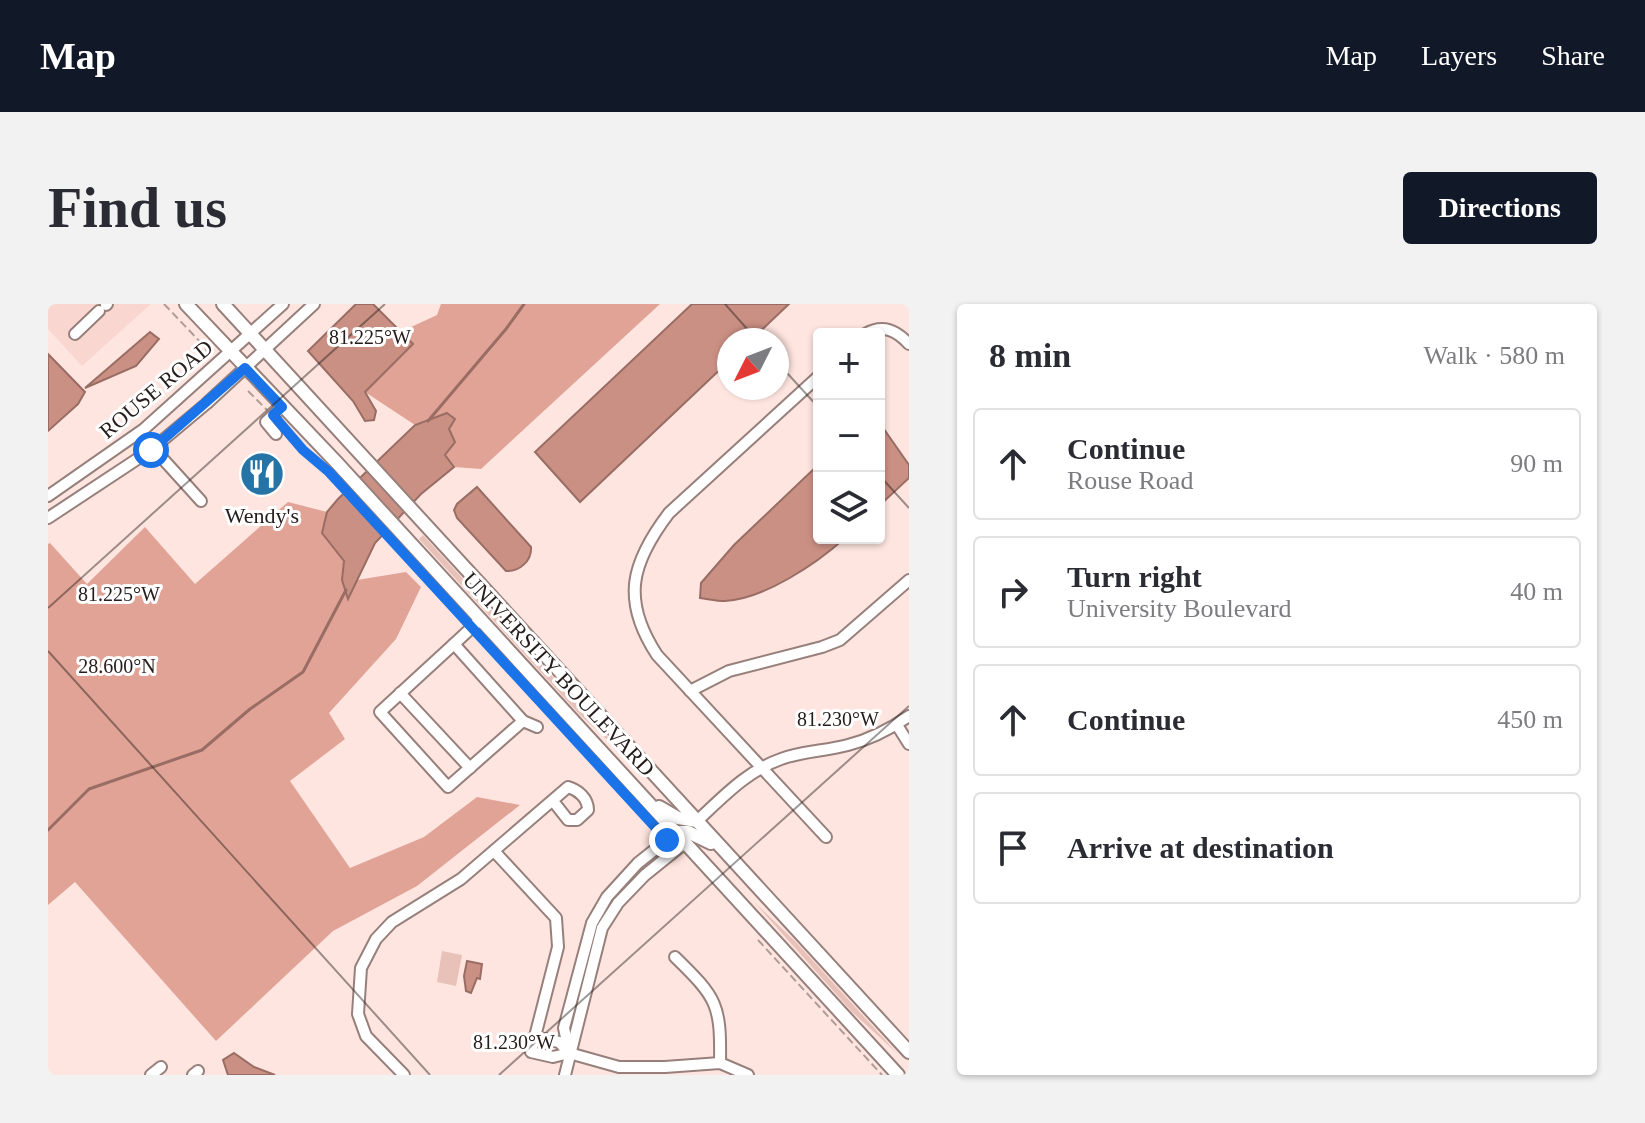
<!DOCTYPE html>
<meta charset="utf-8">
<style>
:root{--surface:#fff;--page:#f2f2f3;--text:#2b2b33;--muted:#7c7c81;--line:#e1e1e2;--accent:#111827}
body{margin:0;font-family:Georgia,serif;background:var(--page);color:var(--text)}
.controls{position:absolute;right:24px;top:24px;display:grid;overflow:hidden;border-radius:8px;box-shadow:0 2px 6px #0004}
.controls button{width:72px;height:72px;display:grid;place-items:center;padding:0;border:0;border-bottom:2px solid var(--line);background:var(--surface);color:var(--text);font:40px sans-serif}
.compass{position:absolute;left:669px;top:24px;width:72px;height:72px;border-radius:50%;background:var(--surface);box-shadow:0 2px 6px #0004;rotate:228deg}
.stop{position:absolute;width:24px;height:24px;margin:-18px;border:6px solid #1a73e8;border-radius:50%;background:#fff}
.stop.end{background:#1a73e8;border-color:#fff;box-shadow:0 2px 8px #0008}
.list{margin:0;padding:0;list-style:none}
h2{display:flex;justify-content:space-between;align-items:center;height:104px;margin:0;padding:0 32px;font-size:34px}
h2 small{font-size:26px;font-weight:400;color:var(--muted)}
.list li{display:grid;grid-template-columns:52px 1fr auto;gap:24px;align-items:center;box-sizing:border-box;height:112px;margin:0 16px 16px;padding:0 16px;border:2px solid var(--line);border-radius:8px}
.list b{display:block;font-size:30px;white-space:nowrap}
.list p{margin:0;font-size:26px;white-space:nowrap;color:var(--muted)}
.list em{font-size:26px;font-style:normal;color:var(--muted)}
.icon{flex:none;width:44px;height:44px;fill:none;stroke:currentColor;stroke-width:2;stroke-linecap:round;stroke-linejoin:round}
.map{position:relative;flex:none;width:861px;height:771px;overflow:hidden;border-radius:8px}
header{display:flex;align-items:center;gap:48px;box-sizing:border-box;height:112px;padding:0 40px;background:var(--accent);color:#fff}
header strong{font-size:38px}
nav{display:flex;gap:44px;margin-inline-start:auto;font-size:28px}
.intro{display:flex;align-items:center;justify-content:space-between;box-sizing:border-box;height:192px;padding:0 48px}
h1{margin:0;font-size:56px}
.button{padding:20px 36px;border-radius:8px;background:var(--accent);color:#fff;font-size:28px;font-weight:700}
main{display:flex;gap:48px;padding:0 48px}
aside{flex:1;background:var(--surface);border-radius:8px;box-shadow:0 2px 6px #0004}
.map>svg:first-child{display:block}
.built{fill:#f9d7d0}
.green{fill:#e8c2b9}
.forest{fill:#e0a396}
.water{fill:#cb9084;stroke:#996d64;stroke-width:2}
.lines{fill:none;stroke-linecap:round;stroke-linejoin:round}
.stream{stroke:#996d64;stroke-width:3}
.minor-casing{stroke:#97807b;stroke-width:14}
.major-casing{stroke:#97807b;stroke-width:16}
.path{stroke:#af9c99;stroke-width:2;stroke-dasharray:8 4;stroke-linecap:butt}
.minor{stroke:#fff;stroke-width:10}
.major{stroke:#fff;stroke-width:12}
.route{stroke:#1a73e8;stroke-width:10}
.ticks{fill:none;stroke:#251c1b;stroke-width:2;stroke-opacity:0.45}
.labels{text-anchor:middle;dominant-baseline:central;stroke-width:6;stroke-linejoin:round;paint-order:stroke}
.street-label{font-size:22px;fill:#251c1b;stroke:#fff}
.poi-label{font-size:22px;fill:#251c1b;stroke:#fff}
.ticks-label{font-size:20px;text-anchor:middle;fill:#251c1b;stroke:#fff;stroke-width:6;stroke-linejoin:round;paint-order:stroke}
</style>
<header>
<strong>Map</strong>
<nav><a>Map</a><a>Layers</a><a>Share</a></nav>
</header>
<div class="intro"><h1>Find us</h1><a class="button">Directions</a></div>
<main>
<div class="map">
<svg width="861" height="771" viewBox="0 0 861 771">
<rect width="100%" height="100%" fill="#fee5e0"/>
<polygon class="built" points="0,0 103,0 34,62 0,25"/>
<g class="green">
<polygon points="375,231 578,453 532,411 371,235"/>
<polygon points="706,598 748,638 850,750 804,708"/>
<polygon points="394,647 414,651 408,682 389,678"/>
</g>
<g class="forest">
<polygon points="393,0 612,0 433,165 406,163 397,151 401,125 400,110 367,121 317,88 365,41 358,33 361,24 389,11"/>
<polygon points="240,198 279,208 274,229 296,257 295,276 301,294 309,276 358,268 373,283 348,335 281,409 297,435 242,477 302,564 376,533 429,493 472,501 369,582 285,627 168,737 27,578 0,601 0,240 2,239 39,280 97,223 147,280"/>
</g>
<g class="water">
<polygon points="308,0 325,0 365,40 317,88 328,107 326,116 317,117 305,97 260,47"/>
<polygon points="644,0 741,0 703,36 681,36 681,57 532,198 487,148"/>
<polygon points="102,28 111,35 88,62 37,84"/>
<polygon points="0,50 37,88 30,100 0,127"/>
<polygon points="399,109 407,115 401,125 407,138 397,151 406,163 373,190 327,239 300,295 294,276 296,257 274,229 279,208 290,195 367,121"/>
<polygon points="831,118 861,161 861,174 831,202"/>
<path d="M771 160V234H797C768 260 716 295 677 297 669 297 660 295 652 294L653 279 686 241Z"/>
<path d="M429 183 483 243C484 257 471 268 458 267L409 214 406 206 409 200Z"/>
<polygon points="419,657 434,660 432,675 429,674 423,689 418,687 416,672"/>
<polygon points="186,749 206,763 227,771 180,771 175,756"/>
</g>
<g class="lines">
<g class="stream">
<polyline points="380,117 458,25 476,0"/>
<polyline points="0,526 41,485 154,446 202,405 255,368 298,286"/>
</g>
<g class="minor-casing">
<g id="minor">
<polyline points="58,1 59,0"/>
<polyline points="27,30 51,7"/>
<path d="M817 30C835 20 848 26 861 40"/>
<path d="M771 72 621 209C583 259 573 296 609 351L778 533"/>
<polyline points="228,130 218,118 234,103"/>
<polyline points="105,144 153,197"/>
<polyline points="0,192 96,125 235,0"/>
<polyline points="0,214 103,146 158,100 266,0"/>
<polyline points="433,315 406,340 475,417 489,423"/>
<polyline points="406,340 332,408 400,483 475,417"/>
<polyline points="642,387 681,367 774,343 792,336 861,276"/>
<polyline points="352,389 422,464"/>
<polyline points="849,421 861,440"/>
<path d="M649 517C676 492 699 467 733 455 754 447 778 447 800 441 823 435 841 426 861 412"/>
<polyline points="446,547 508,614 510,643 483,748 505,753 521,749"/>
<path d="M627 653C669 694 673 700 672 759"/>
<polyline points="487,733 511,738 521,749 571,763 617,763 672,759 700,771"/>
<polyline points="521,747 516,724 544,619 559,593 590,559 629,528"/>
<polyline points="103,771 113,763"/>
<polyline points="145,771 150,767"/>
<path d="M356 771 318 732 310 710 313 664 328 635 344 618 413 575 520 483C530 486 540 494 540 506L529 516H520L505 497"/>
<polyline points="517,771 554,624 570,599 597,571 638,538"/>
</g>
</g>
<g class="major-casing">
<g id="major">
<polyline points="138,0 289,159 850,771"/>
<polyline points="175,0 861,748"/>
<polyline points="611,503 630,514 649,517"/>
<polyline points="629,528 640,528 663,539"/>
</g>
</g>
<g class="path">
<polyline points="116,0 157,43 161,53"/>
<polyline points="200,87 219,106"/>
<polyline points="237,126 281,168 416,316"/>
<polyline points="429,329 574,486"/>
<polyline points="710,636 834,771"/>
</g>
<use href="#minor" class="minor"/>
<use href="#major" class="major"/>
</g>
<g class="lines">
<polyline class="route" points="103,146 197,64 234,103 225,111 255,146 281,168 619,536"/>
</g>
<path class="ticks" d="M677 0 709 36M729 58 771 104M831 171 861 204M0 304 337 0M0 347 382 771M451 771 861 402"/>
<defs>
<g id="restaurant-disc" transform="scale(2.3)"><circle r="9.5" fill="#2673a5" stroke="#fff"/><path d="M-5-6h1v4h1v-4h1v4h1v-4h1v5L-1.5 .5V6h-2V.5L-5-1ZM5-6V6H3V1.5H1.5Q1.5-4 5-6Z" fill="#fff"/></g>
</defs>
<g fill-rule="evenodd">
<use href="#restaurant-disc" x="214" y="170"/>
</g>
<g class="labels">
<g class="street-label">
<text transform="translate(108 85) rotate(-40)">ROUSE ROAD</text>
<text transform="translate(511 370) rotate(47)">UNIVERSITY BOULEVARD</text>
</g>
<g class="poi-label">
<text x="214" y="211">Wendy's</text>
</g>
</g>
<g class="ticks-label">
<text x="322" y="40">81.225°W</text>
<text x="71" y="297">81.225°W</text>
<text x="69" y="369">28.600°N</text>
<text x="790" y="422">81.230°W</text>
<text x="466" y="745">81.230°W</text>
</g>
</svg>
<div class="controls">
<button>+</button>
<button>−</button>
<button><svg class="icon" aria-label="layers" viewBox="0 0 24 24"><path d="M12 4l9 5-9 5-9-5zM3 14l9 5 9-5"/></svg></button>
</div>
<svg class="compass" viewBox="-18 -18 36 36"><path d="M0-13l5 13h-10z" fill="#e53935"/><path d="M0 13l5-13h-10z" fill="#7c7c81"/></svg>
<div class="stop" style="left:103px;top:146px"></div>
<div class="stop end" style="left:619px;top:536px"></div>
</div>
<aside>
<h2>8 min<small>Walk · 580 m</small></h2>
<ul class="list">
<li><svg class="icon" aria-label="ahead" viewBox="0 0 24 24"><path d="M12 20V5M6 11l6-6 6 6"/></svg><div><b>Continue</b><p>Rouse Road</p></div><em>90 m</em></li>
<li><svg class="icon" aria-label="right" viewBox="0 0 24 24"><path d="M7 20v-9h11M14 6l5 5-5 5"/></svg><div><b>Turn right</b><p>University Boulevard</p></div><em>40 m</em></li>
<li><svg class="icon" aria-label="ahead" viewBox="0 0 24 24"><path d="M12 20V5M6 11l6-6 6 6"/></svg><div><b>Continue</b></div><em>450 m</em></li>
<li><svg class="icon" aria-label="arrive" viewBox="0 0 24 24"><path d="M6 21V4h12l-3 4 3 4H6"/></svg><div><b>Arrive at destination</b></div></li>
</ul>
</aside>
</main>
